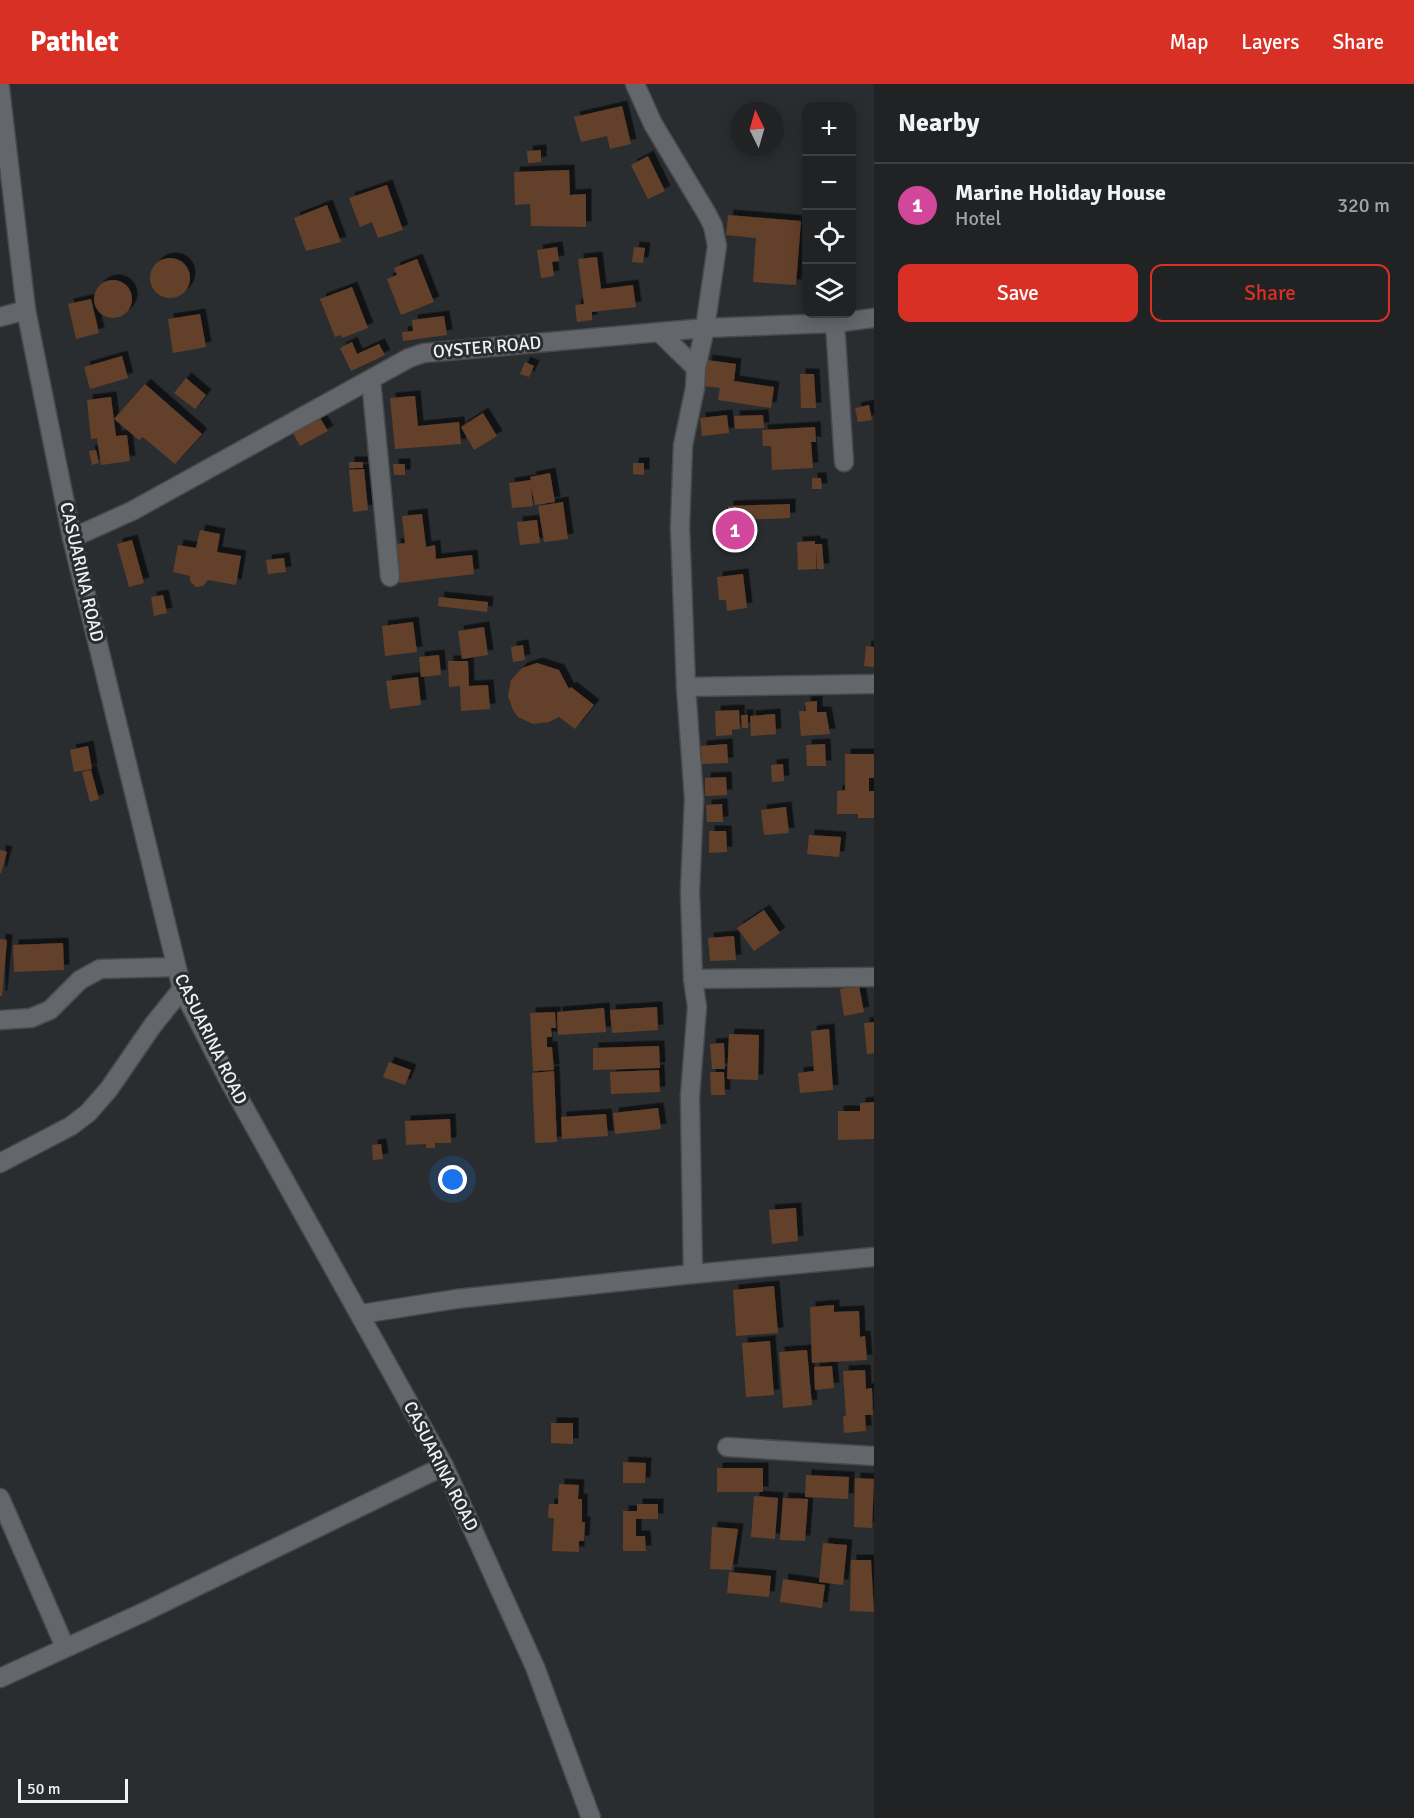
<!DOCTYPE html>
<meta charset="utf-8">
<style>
:root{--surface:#202224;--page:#282a2c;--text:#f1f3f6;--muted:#a2a4a6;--line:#3d3f41;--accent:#d93025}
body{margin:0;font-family:Signika,sans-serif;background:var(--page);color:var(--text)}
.controls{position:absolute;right:18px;top:18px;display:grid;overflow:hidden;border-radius:12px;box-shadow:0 3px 15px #0003}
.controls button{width:54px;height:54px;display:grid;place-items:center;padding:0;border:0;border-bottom:2px solid var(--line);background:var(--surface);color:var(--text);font:30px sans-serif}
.compass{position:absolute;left:730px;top:18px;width:54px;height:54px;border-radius:50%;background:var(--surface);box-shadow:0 3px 15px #0003;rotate:355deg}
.scale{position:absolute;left:18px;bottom:15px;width:110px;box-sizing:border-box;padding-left:6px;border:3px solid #f0f2f4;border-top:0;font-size:16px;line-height:21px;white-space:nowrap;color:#f0f2f4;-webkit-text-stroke:4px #2a2d30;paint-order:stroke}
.you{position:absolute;left:453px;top:1096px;width:21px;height:21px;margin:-15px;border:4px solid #fff;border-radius:50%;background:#1a73e8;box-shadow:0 0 0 9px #1a73e833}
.badge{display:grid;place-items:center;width:39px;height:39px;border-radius:50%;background:var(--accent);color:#fff;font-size:20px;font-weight:700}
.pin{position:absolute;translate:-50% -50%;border:3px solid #fff;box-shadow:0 2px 6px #0006}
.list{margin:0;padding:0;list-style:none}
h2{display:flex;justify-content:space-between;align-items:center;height:78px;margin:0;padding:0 24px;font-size:26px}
h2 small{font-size:20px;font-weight:400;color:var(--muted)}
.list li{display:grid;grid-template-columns:39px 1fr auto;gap:18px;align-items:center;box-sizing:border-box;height:84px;padding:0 24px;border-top:2px solid var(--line)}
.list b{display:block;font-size:22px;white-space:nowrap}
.list p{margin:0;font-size:20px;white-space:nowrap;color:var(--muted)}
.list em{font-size:20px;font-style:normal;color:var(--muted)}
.actions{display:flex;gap:12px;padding:18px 24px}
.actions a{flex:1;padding:14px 0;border:2px solid var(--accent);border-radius:12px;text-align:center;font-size:21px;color:var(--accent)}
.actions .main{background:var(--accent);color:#fff}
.icon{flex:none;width:33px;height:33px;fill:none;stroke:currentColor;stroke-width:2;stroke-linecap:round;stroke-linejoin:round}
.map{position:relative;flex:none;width:874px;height:1734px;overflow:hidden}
header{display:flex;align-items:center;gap:36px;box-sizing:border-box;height:84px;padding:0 30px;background:var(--accent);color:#fff}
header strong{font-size:28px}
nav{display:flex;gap:33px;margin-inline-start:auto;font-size:21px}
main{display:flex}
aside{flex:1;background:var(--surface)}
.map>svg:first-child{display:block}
.building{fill:#63402b;filter:url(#shadow)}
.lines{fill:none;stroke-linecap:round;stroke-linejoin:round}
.minor-casing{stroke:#484a4d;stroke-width:21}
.minor{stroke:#63666a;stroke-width:18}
.labels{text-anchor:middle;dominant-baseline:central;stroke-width:6;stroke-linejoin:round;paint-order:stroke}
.street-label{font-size:18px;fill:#f0f2f4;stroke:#2a2d30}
</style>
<header>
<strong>Pathlet</strong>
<nav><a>Map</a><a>Layers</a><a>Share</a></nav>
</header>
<main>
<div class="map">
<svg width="874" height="1734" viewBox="0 0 874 1734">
<defs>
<filter id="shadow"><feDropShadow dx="5.5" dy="-5.5" stdDeviation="0" flood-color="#0009"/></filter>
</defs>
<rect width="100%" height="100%" fill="#2a2d30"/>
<g class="building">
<polygon points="622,22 631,60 610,65 607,52 581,58 574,33"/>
<polygon points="541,66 541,78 528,79 527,67"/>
<polygon points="648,72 665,107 648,115 631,81"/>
<polygon points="569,86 570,111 586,110 586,143 531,142 530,120 515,121 514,88"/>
<polygon points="387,101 403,146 378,154 372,138 360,143 349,114"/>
<polygon points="327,121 341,158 306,167 294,134"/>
<polygon points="728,131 801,137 796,201 753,198 756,154 726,151"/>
<polygon points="557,163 559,177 552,178 554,192 541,194 537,166"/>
<polygon points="634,163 645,164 643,179 632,178"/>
<polygon points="597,173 601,205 633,201 636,223 592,228 592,236 577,238 575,221 584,220 578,175"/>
<circle cx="170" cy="194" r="20"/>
<polygon points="417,175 434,218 401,231 387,195 397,191 394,184"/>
<circle cx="113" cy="215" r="19"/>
<polygon points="352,203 368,244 342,254 341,251 335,253 320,215"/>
<polygon points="91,215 99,249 76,255 68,220"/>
<polygon points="200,230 206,263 173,269 168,235"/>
<polygon points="444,232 447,251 403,257 402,248 413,247 412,236"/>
<polygon points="352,258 357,270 379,260 385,271 351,287 340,264"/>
<polygon points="122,272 128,294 90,305 84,283"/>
<polygon points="707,276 736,280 734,297 774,303 771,324 718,316 720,304 703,302"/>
<polygon points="525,278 534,282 529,293 520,290"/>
<polygon points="800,290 814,290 816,324 801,324"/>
<polygon points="186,294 206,311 195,325 174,309"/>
<polygon points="145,300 202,350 175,380 143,353 139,356 114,335"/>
<polygon points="415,312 418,342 459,338 461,360 395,365 390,314"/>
<polygon points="111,313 116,352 127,351 130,377 101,381 97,354 91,355 87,316"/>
<polygon points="869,321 872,336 858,338 855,324"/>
<polygon points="483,329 497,352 474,366 461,343"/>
<polygon points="727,331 729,349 702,352 700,334"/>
<polygon points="763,331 764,344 735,345 734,332"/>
<polygon points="320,334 328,347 300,362 293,349"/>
<polygon points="815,343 816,358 811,358 813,384 772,386 771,362 763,362 762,346"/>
<polygon points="96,366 99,379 92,381 89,367"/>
<rect x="349" y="378" width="14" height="6"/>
<polygon points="633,379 644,379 644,391 633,390"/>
<polygon points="393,380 405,380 405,391 394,391"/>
<polygon points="364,385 368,426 353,428 349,386"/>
<polygon points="550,389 555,418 535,421 531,403 533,422 512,424 509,399 531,396 530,393"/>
<polygon points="812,394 821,394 822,405 812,405"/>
<polygon points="563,418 568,455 544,458 538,422"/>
<polygon points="790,420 790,434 741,436 742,457 729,457 728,422"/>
<polygon points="422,430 426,463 435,461 436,475 472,471 474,490 399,499 395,460 405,459 402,432"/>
<polygon points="537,436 540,459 520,461 517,438"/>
<polygon points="200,446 220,450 217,468 241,472 236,501 208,496 203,502 196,503 190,497 190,492 173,488 178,461 196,464"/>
<polygon points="132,456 144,499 129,503 117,460"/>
<polygon points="815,457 815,460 822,460 824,485 817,485 816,465 816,485 798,486 797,458"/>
<polygon points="284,474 286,488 268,490 266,476"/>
<polygon points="743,490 747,524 727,527 726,516 719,516 717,493"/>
<polygon points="163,511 167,529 154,532 151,513"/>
<polygon points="439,513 488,518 487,528 438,522"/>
<polygon points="413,538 417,568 385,572 382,542"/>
<polygon points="484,543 488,571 462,575 458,547"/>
<polygon points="523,561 525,576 513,578 511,563"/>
<polygon points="866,562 874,563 874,583 864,582"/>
<polygon points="439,571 441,591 421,593 419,573"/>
<polygon points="448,577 468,577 469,602 488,601 490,625 461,627 460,602 449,603"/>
<polygon points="537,579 559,586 569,605 571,603 594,621 575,645 559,633 549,638 533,640 518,633 513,626 508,612 511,596 522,584"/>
<polygon points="418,593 421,621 390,625 386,597"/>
<polygon points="817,617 817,628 826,628 830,650 801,652 799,627 806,627 805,618"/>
<polygon points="739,626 740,645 732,646 732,651 716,652 715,627"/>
<polygon points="775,630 776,650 751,652 750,632"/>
<polygon points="741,631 748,631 748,644 742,644"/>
<polygon points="727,660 728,679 702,680 701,662"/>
<polygon points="825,660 826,682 807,682 806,661"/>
<polygon points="88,662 92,685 74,688 70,666"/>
<polygon points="845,670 874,670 874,694 869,694 869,707 874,707 874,734 858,734 858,730 837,730 837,707 845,706"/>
<polygon points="783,680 784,697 772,698 771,681"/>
<polygon points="91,686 99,715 90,718 82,688"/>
<polygon points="726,693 727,711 705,712 705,694"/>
<polygon points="722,720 723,738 707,738 706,721"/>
<polygon points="786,723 789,749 764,751 761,726"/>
<polygon points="709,747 726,747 727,768 709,769"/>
<polygon points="809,751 841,753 839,773 807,770"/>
<polygon points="0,766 7,768 1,789 0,789"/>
<polygon points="764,826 780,849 754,867 737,844"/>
<polygon points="734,852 736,876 710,877 708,854"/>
<polygon points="0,855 7,856 2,912 0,912"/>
<polygon points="63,859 64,886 14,888 13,861"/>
<polygon points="859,902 864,928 844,932 840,905"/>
<polygon points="657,923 658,946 612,949 610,926"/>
<polygon points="604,924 606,948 558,951 557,928"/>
<polygon points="555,928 556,944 551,944 552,953 547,953 547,963 552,963 554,986 533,987 530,929"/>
<polygon points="874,938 874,969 867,970 864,939"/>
<polygon points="829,945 833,1006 800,1009 798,989 814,987 811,947"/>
<polygon points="729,950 759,951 758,996 727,995"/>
<polygon points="724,959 725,985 712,985 710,960"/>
<polygon points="659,962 660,984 593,986 593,964"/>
<polygon points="389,978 411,986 405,1001 383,993"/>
<polygon points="659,986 660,1008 611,1010 610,988"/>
<polygon points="554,987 557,1058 535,1059 532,989"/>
<polygon points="710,988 724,988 725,1011 711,1011"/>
<polygon points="874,1018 874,1055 838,1056 838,1027 860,1027 860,1019"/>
<polygon points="658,1024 661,1045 615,1050 613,1029"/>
<polygon points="606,1030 608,1052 562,1055 561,1033"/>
<polygon points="450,1035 451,1059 435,1059 435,1064 426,1064 426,1060 406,1061 405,1037"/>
<polygon points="381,1060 383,1075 373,1076 372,1061"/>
<polygon points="796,1124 798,1157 772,1160 769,1126"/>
<polygon points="774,1202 778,1249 736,1252 733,1206"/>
<polygon points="834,1221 834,1228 859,1227 860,1253 865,1252 867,1276 812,1279 810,1223"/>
<polygon points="770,1257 774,1311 746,1313 742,1259"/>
<polygon points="807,1266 812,1321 783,1324 779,1268"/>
<polygon points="832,1282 834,1304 815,1306 814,1283"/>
<polygon points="865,1286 866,1305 872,1304 873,1331 865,1331 866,1347 844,1349 843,1332 846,1332 843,1287"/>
<polygon points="551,1339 573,1339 573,1360 551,1359"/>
<polygon points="623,1378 646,1379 645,1399 623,1399"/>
<rect x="717" y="1384" width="46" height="24"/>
<polygon points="806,1391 849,1393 848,1415 805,1413"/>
<polygon points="855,1394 874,1395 872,1444 854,1443"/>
<polygon points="559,1400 579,1401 578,1415 582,1415 582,1438 585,1438 584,1457 579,1457 579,1468 552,1467 554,1434 548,1434 549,1420 558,1420"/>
<polygon points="754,1412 778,1414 775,1455 751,1453"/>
<polygon points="783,1414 808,1415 805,1457 780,1456"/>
<polygon points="637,1420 658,1420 658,1435 636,1435 636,1452 645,1452 646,1467 623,1467 623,1427 637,1427"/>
<polygon points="712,1443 738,1445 732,1486 710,1485"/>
<polygon points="823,1459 847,1461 843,1501 819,1498"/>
<polygon points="851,1476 871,1476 874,1528 850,1527"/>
<polygon points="729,1488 771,1492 769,1513 727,1509"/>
<polygon points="783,1495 825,1501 822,1524 780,1518"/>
</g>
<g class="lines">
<g class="minor-casing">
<g id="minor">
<polyline points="635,0 653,40 707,130 713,142 717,162 705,244 696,284 695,304 683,361 680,443 686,603 694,715 690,807 693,895 697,923 690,1012 693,1190 874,1173"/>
<polyline points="0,4 26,226 72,454 182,905 227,993 444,1382 535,1583 591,1734"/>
<polyline points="0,233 26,226"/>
<polyline points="835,239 844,378"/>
<polyline points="659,248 696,284"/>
<polyline points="371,296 390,493"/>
<polyline points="72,454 132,427 409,274 424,269 705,244 835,239 874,234"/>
<polyline points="686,603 874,600"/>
<polyline points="693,895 874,893"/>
<polyline points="0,936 31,934 50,926 80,896 100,885 175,883"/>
<polyline points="0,1079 71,1042 88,1029 109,1005 153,941 182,905"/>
<polyline points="361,1230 456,1215 693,1190"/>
<polyline points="727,1363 874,1372"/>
<polyline points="0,1414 65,1563"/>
<polyline points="0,1594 142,1529 444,1382"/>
</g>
</g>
<use href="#minor" class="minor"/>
</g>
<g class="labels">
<g class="street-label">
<text transform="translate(487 263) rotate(-5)">OYSTER ROAD</text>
<text transform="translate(82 488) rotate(77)">CASUARINA ROAD</text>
<text transform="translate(211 955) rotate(64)">CASUARINA ROAD</text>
<text transform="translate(441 1382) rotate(63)">CASUARINA ROAD</text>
</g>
</g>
</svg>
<div class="controls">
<button>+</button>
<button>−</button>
<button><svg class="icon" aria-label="locate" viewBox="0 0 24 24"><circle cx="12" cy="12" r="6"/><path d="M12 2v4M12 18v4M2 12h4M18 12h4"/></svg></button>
<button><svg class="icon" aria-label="layers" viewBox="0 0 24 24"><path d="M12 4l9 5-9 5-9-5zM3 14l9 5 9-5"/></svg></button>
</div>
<svg class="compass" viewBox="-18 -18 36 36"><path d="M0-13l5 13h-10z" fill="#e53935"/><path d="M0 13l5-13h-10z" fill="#a2a4a6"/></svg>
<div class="scale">50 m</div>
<div class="you"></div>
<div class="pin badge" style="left:735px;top:446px;background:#d1479c">1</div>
</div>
<aside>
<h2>Nearby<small></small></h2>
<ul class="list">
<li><span class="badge" style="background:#d1479c">1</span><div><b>Marine Holiday House</b><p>Hotel</p></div><em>320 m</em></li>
</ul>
<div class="actions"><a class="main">Save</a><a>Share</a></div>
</aside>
</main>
